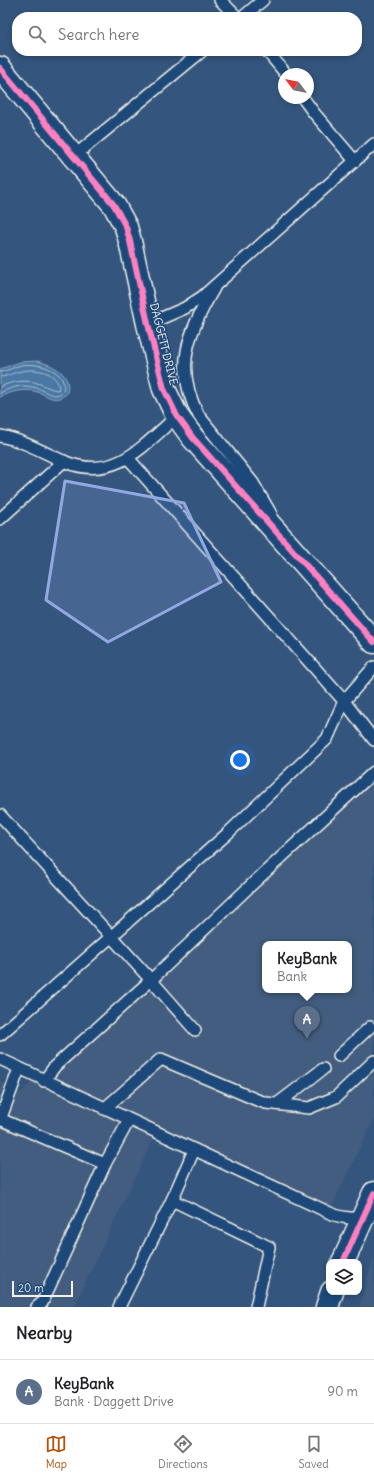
<!DOCTYPE html>
<meta charset="utf-8">
<style>
:root{--surface:#fff;--page:#f2f2f2;--text:#202124;--muted:#757577;--line:#e0e0e0;--accent:#b45309}
body{margin:0;font-family:Delius,sans-serif;background:var(--page);color:var(--text)}
.controls{position:absolute;right:12px;bottom:12px;display:grid;overflow:hidden;border-radius:8px;box-shadow:0 2px 6px #0003}
.controls button{width:36px;height:36px;display:grid;place-items:center;padding:0;border:0;border-bottom:1px solid var(--line);background:var(--surface);color:var(--text);font:20px sans-serif}
.compass{position:absolute;left:278px;top:68px;width:36px;height:36px;border-radius:50%;background:var(--surface);box-shadow:0 2px 6px #0003;rotate:302deg}
.scale{position:absolute;left:12px;bottom:10px;width:61px;box-sizing:border-box;padding-left:4px;border:2px solid #f4f1e8;border-top:0;font-size:11px;line-height:14px;white-space:nowrap;color:#f4f1e8;-webkit-text-stroke:3px #1f4a7a;paint-order:stroke}
.you{position:absolute;left:240px;top:760px;width:14px;height:14px;margin:-10px;border:3px solid #fff;border-radius:50%;background:#1a73e8;box-shadow:0 0 0 6px #1a73e833}
.badge{display:grid;place-items:center;width:26px;height:26px;border-radius:50%;background:var(--accent);color:#fff;font-size:13px;font-weight:700}
.pin{position:absolute;translate:-50% -33px;filter:drop-shadow(0 1px 2px #0008)}
.pin::after{content:'';position:absolute;top:21px;width:14px;height:12px;background:inherit;clip-path:polygon(0 0,100% 0,50% 100%)}
.popup{position:absolute;left:262px;top:941px;width:90px;height:52px;box-sizing:border-box;display:grid;place-content:center;border-radius:8px;background:var(--surface);filter:drop-shadow(0 1px 3px #0005);font-size:13px;white-space:nowrap;color:var(--muted)}
.popup b{font-size:15px;color:var(--text)}
.popup::after{content:'';position:absolute;left:50%;top:100%;margin-left:-8px;border:8px solid transparent;border-top-color:var(--surface)}
.list{margin:0;padding:0;list-style:none}
h2{display:flex;justify-content:space-between;align-items:center;height:52px;margin:0;padding:0 16px;font-size:17px}
h2 small{font-size:13px;font-weight:400;color:var(--muted)}
.list li{display:grid;grid-template-columns:26px 1fr auto;gap:12px;align-items:center;box-sizing:border-box;height:64px;padding:0 16px;border-top:1px solid var(--line)}
.list b{display:block;font-size:15px;white-space:nowrap}
.list p{margin:0;font-size:13px;white-space:nowrap;color:var(--muted)}
.list em{font-size:13px;font-style:normal;color:var(--muted)}
.icon{flex:none;width:22px;height:22px;fill:none;stroke:currentColor;stroke-width:2;stroke-linecap:round;stroke-linejoin:round}
.map{position:relative;flex:none;width:374px;height:1307px;overflow:hidden}
.search{position:absolute;background:var(--surface);box-shadow:0 2px 6px #0003;left:12px;right:12px;top:12px;height:44px;display:flex;align-items:center;gap:10px;box-sizing:border-box;padding:0 14px;border-radius:16px;color:var(--muted);font-size:15px}
.sheet{height:116px;background:var(--surface)}
nav{display:flex;justify-content:space-around;align-items:center;box-sizing:border-box;height:56px;border-top:1px solid var(--line);background:var(--surface);font-size:11px;color:var(--muted)}
nav a{display:grid;justify-items:center;gap:2px}
nav .on{color:var(--accent)}
.map>svg:first-child{display:block}
.built{fill:#435d7f;fill-rule:evenodd}
.water{fill:#4978a5;stroke:#8da8c0}
.lines{fill:none;stroke-linecap:round;stroke-linejoin:round}
.shore{stroke:#b0c1cd;stroke-width:1}
.lane-casing{stroke:#f4f1e8;stroke-width:14}
.street-casing{stroke:#f4f1e8;stroke-width:25}
.lane{stroke:#1f4a7a;stroke-width:11}
.street{stroke:#1f4a7a;stroke-width:22}
.cycleway-casing{stroke:#1f4a7a;stroke-width:8}
.cycleway{stroke:#ff80c0;stroke-width:6}
.marked{fill:#93a8e1;fill-opacity:0.2;stroke:#93a8e1;stroke-width:3;stroke-linejoin:round}
.labels{text-anchor:middle;dominant-baseline:central;stroke-width:3;stroke-linejoin:round;paint-order:stroke}
.street-label{font-size:11px;fill:#f4f1e8;stroke:#1f4a7a}
</style>
<div class="map">
<svg width="374" height="1307" viewBox="0 0 374 1307">
<rect width="100%" height="100%" fill="#34557d"/>
<filter id="ink" filterUnits="userSpaceOnUse"><feTurbulence type="fractalNoise" baseFrequency=".025" numOctaves="2"/><feDisplacementMap in="SourceGraphic" scale="8" xChannelSelector="R" yChannelSelector="G"/><feConvolveMatrix kernelMatrix="1 2 1 2 8 2 1 2 1" color-interpolation-filters="sRGB"/></filter>
<g filter="url(#ink)">
<g class="built">
<path d="M374 776V1119L329 1212 155 1135 74 1307H0V1082L20 1093ZM265 944H349V990H265Z"/>
<polygon points="374,1255 374,1307 359,1307 374,1256"/>
</g>
<path class="water" d="M37 361C53 365 72 373 67 393 54 406 47 393 33 391 21 389 11 392 0 397V369L20 362Z"/>
<g class="lines">
<g class="shore">
<path d="M0 372C7 371 14 367 21 365 34 363 48 366 58 374 63 379 65 385 63 391 55 400 46 391 37 388 33 387 28 386 24 386 16 386 8 389 0 393"/>
<path d="M0 377C7 377 14 372 22 371 35 368 56 371 59 387L58 390C52 390 46 386 40 384 28 379 12 381 0 387"/>
</g>
<g class="lane-casing">
<g id="lane">
<polyline points="220,0 237,17"/>
<polyline points="243,17 263,0"/>
<polyline points="267,51 286,74"/>
<polyline points="303,98 314,113 355,161"/>
<polyline points="73,157 202,51"/>
<path d="M214 288C188 333 173 368 199 416L253 483 271 514"/>
<polyline points="148,324 185,308 202,297 374,144"/>
<path d="M0 436C22 440 43 452 63 461 114 483 143 446 177 416"/>
<polyline points="128,458 344,701 374,740"/>
<polyline points="0,519 64,461"/>
<polyline points="0,815 151,980 248,888 374,772"/>
<polyline points="0,1035 227,834 327,739 344,701 374,667"/>
<polyline points="339,1056 370,1027"/>
<path d="M0 1059 330 1213C341 1218 352 1219 364 1218"/>
<polyline points="44,1081 55,1066 151,980 195,1030"/>
<polyline points="277,1104 323,1069"/>
<polyline points="104,1109 161,1059 257,1100 266,1103 309,1108 336,1097 374,1061"/>
<polyline points="0,1119 105,1164"/>
<polyline points="0,1120 19,1069"/>
<polyline points="172,1200 269,1247 256,1307"/>
<polyline points="37,1307 42,1303 105,1164 129,1120"/>
<polyline points="119,1307 172,1200 194,1150"/>
</g>
</g>
<g class="street-casing">
<g id="street">
<polyline points="0,68 114,205 126,227 130,241 148,324 164,389 177,416 193,438 374,642"/>
<polyline points="343,1262 374,1193"/>
<polyline points="327,1307 332,1292"/>
</g>
</g>
<use href="#lane" class="lane"/>
<use href="#street" class="street"/>
<g class="cycleway-casing">
<g id="cycleway">
<polyline points="0,68 114,205 126,227 130,241 148,324 164,389 177,416 193,438 374,642"/>
<polyline points="343,1262 374,1193"/>
</g>
</g>
<use href="#cycleway" class="cycleway"/>
</g>
</g>
<path class="marked" d="M65 481 184 503 221 582 108 642 46 600Z"/>
<g class="labels">
<g class="street-label">
<text transform="translate(164 344) rotate(76)">DAGGETT DRIVE</text>
</g>
</g>
</svg>
<div class="controls">
<button><svg class="icon" aria-label="layers" viewBox="0 0 24 24"><path d="M12 4l9 5-9 5-9-5zM3 14l9 5 9-5"/></svg></button>
</div>
<svg class="compass" viewBox="-18 -18 36 36"><path d="M0-13l5 13h-10z" fill="#e53935"/><path d="M0 13l5-13h-10z" fill="#757577"/></svg>
<div class="scale">20 m</div>
<div class="you"></div>
<div class="pin badge" style="left:307px;top:1039px;background:#5c6f8a">A</div>
<div class="popup"><b>KeyBank</b>Bank</div>
<div class="search"><svg class="icon" aria-label="search" viewBox="0 0 24 24"><circle cx="10" cy="10" r="6"/><path d="M15 15l6 6"/></svg>Search here</div>
</div>
<section class="sheet">
<h2>Nearby<small></small></h2>
<ul class="list">
<li><span class="badge" style="background:#5c6f8a">A</span><div><b>KeyBank</b><p>Bank · Daggett Drive</p></div><em>90 m</em></li>
</ul>
</section>
<nav>
<a class="on"><svg class="icon" aria-label="map" viewBox="0 0 24 24"><path d="M3 6l6-2 6 2 6-2v14l-6 2-6-2-6 2zM9 4v14M15 6v14"/></svg>Map</a>
<a><svg class="icon" aria-label="directions" viewBox="0 0 24 24"><path d="M12 3l9 9-9 9-9-9zM9 14v-3h6M13 9l2 2-2 2"/></svg>Directions</a>
<a><svg class="icon" aria-label="saved" viewBox="0 0 24 24"><path d="M7 4h10v16l-5-4-5 4z"/></svg>Saved</a>
</nav>
